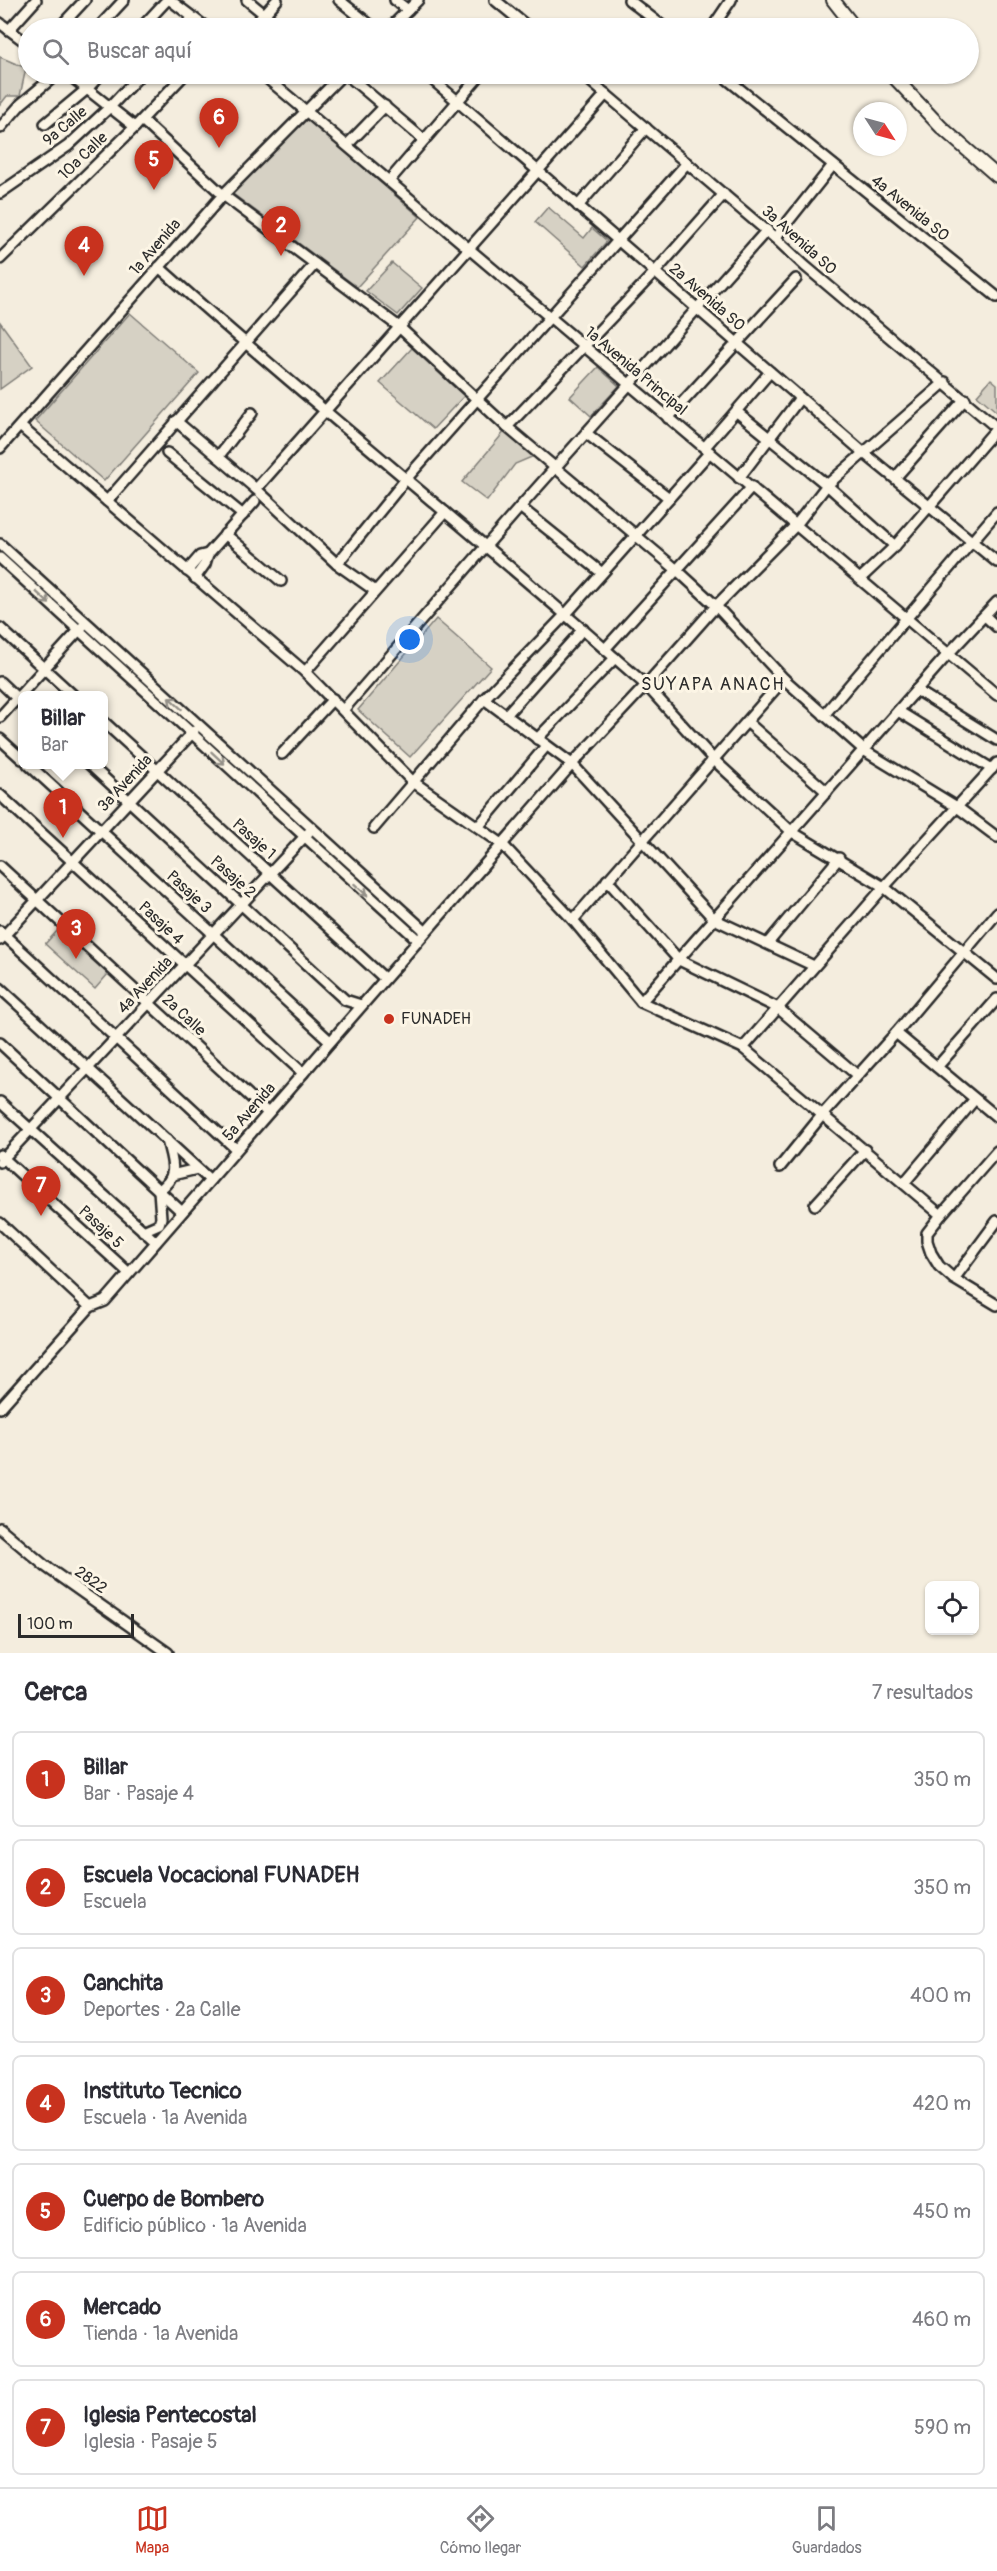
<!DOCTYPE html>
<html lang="es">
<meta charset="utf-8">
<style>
:root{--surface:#fff;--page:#f7f7f7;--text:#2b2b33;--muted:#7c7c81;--line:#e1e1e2;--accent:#c8321e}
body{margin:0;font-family:Pangolin,sans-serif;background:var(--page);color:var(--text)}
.controls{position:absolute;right:18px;bottom:18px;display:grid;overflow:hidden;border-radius:9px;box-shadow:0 2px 4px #0004}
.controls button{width:54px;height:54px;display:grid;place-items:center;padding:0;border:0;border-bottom:2px solid var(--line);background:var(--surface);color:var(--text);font:30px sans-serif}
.compass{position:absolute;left:853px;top:102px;width:54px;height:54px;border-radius:50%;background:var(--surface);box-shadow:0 2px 4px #0004;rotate:126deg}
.scale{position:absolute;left:18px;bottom:15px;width:116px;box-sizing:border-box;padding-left:6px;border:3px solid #2b2b2b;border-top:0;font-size:16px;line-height:21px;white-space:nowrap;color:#2b2b2b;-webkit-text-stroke:4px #fcf5e5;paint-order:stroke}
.you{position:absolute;left:410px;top:640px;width:21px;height:21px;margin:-15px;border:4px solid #fff;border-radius:50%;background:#1a73e8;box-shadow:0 0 0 9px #1a73e833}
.badge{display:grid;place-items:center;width:39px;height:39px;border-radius:50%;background:var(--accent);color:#fff;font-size:20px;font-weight:700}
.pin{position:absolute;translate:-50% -50px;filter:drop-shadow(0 2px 3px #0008)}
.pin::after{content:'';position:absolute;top:32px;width:21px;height:18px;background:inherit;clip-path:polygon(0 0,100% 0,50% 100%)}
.popup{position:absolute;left:18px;top:691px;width:90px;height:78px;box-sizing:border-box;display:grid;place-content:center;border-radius:9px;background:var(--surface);filter:drop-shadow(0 2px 4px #0005);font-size:20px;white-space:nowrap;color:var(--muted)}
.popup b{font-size:22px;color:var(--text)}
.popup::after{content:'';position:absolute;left:50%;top:100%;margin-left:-12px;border:12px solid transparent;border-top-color:var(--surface)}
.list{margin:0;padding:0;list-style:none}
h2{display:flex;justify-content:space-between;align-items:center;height:78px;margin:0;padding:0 24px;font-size:26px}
h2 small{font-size:20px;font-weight:400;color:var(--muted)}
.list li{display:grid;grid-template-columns:39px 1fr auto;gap:18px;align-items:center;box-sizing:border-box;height:96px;margin:0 12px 12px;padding:0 12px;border:2px solid var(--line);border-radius:9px}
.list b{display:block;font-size:22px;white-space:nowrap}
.list p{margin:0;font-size:20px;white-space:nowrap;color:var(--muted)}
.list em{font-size:20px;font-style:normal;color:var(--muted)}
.icon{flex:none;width:33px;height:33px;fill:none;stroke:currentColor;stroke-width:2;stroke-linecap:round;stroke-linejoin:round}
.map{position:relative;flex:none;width:997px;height:1653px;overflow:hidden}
.search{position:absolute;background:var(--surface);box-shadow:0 2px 4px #0004;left:18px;right:18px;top:18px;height:66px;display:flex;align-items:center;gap:15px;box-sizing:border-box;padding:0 21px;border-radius:33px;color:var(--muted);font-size:22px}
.sheet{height:834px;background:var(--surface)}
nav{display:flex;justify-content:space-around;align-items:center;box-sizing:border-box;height:84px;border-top:2px solid var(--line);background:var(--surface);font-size:16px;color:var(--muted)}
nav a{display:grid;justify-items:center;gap:3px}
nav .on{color:var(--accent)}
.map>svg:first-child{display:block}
.green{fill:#d6d1c4;stroke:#807e78;stroke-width:1.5}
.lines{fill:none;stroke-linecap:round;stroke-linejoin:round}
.minor-casing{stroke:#2b2b2b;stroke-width:14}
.tertiary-casing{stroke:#2b2b2b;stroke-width:16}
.minor{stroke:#fcf5e5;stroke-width:9}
.tertiary{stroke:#fcf5e5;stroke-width:12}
.oneway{stroke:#949088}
.poi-dot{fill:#c8321e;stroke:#fcf5e5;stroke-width:2}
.labels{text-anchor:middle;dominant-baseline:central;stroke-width:6;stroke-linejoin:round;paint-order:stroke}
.street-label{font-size:16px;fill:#2b2b2b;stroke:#fcf5e5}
.poi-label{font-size:16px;fill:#2b2b2b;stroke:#fcf5e5;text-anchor:start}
.neighbourhood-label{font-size:18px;letter-spacing:1.5px;fill:#2b2b2b;stroke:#fcf5e5}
</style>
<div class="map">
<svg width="997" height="1653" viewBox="0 0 997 1653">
<rect width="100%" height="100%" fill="#f4edde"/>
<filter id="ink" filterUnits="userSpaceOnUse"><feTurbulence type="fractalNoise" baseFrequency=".0167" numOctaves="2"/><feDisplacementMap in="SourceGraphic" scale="12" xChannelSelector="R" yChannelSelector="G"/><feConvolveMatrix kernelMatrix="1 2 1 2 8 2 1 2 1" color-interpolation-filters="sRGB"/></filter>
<g filter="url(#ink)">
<g class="green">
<polygon points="0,57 26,68 20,96 7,96 0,105"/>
<polygon points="306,118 420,217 357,287 233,194"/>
<polygon points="548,207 584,238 592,228 607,241 585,266 535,222"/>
<polygon points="392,263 422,288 398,315 366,291"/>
<polygon points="130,313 199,373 104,481 35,421"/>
<polygon points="0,322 32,366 0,389"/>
<polygon points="412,348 464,396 433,429 380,383"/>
<polygon points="598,367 619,386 591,416 570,397"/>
<polygon points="991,379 997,384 997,412 977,395"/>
<polygon points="505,431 534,456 515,464 487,501 462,482"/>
<polygon points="436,619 491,667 410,757 358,710"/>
<polygon points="58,930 108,974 95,989 45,944"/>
</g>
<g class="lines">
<g class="minor-casing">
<g id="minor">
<polyline points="170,0 207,28"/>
<polyline points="247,0 281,28"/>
<polyline points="339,0 374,28"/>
<polyline points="395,0 408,10"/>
<polyline points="495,0 529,28"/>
<polyline points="629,0 665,28"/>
<polyline points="0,23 28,44"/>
<polyline points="59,28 85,0"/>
<polyline points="98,28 124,0"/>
<polyline points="141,28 167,0"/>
<polyline points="183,28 193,18"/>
<polyline points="252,28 277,0"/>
<polyline points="390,28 418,0"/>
<polyline points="712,28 731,0"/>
<polyline points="9,30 36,0"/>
<polyline points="68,74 135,127"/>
<polyline points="262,74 997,695"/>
<polyline points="346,74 424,140"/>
<polyline points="426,74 864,453 997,562"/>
<polyline points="582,74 775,238 805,266 997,428"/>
<polyline points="721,74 997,297"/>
<polyline points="142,120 223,195 398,326 507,427 677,570 716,606 784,679 865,751 957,807 997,837"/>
<polyline points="45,124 87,89 101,74"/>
<polyline points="0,128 21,104 57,74"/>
<polyline points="347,145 385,106"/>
<polyline points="389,181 481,74"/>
<polyline points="0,193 68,146 110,107 141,74"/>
<polyline points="578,206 646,128"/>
<polyline points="775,238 833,165"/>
<polyline points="0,259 135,127 185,74"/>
<path d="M159 267C308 401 465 525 615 658L646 685 714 760 792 832 884 887 997 979"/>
<polyline points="737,412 827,485 895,546"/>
<polyline points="668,418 796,279"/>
<polyline points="176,421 256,489 337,564 374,590"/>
<polyline points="20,426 305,672 412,781 502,844 573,920 641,1002 743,1048 941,1215"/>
<polyline points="507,427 655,272 724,194"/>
<polyline points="586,433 669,498"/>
<polyline points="705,447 770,372"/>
<polyline points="0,448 223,195 343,74"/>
<polyline points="167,453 243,515"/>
<polyline points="218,457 252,413"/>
<polyline points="739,478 800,398"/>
<polyline points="895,478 965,399"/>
<polyline points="256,489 606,94"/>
<polyline points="107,501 315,264"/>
<polyline points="520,507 602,573"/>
<polyline points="225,534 281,581"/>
<polyline points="0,544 425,931"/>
<polyline points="0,558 418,940"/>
<polyline points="337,564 406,479 687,163"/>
<polyline points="187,571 200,556 208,554"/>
<polyline points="195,578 205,564 208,554 255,501"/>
<polyline points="861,578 895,546 997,428"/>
<polyline points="985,616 997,627"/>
<polyline points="0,628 74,696"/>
<polyline points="605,649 752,487"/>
<polyline points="305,672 445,512"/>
<polyline points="0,682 22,703"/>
<polyline points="916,690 997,740"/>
<polyline points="484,699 572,764 714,919 814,966"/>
<polyline points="344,709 520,507 767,230"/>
<polyline points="898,711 992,769"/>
<polyline points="506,715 583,629"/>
<polyline points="824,715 997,512"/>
<polyline points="0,717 82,627"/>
<polyline points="104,722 384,978"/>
<polyline points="747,722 827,792"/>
<polyline points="0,739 22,759"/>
<polyline points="537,739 615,658"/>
<polyline points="282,754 333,699"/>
<polyline points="28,764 330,1041"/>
<polyline points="89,764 345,1000 361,1005"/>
<polyline points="0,795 303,1073"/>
<polyline points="478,827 546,746"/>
<polyline points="374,828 484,699 566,614 710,452"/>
<polyline points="0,866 268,1113"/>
<polyline points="607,880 679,960 778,1008 857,1075"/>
<polyline points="573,920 784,679"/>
<polyline points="0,931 236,1149"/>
<polyline points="0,940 194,731"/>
<polyline points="768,943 839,858"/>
<polyline points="0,988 210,1180"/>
<polyline points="641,1002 949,653 997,602"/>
<polyline points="896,1033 997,1117"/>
<polyline points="0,1043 182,1212"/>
<polyline points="743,1048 884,887 997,763"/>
<polyline points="937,1067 997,999"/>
<polyline points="0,1102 156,1242"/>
<polyline points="997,1151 941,1215 927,1233 927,1241 931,1253 939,1266 954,1279 997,1305"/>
<polyline points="0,1155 129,1273"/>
<polyline points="0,1162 308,833"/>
<polyline points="780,1167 823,1114 896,1033 997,913"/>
<polyline points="172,1175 197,1169"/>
<polyline points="904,1183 975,1099"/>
<polyline points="815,1205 865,1150"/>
<polyline points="0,1223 90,1307"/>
<path d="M143 1231 159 1224 161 1218 159 1190C180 1176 172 1161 167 1140"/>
<polyline points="954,1279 997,1221"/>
<polyline points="0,1408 90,1307 105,1301 572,764 646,685 716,606 796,525 827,485 945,382"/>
<polyline points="0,1528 45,1566 168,1653"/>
</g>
</g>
<g class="tertiary-casing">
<g id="tertiary">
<polyline points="833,0 855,28"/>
<polyline points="891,74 941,127 997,176"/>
</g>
</g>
<use href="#minor" class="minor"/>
<use href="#tertiary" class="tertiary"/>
</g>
<defs><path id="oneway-shaft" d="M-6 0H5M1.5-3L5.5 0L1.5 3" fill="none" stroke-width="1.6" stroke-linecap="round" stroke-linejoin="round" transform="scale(1.5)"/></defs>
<g class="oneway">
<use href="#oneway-shaft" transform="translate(43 598) rotate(43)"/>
<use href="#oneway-shaft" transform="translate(175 703) rotate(-138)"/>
<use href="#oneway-shaft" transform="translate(218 758) rotate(43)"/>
<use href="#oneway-shaft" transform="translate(361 890) rotate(42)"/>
</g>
</g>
<circle class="poi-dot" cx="389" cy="1019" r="6"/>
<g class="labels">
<g class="street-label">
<text transform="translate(65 126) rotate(-40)">9a Calle</text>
<text transform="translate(83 156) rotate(-44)">10a Calle</text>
<text transform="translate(910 208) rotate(39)">4a Avenida SO</text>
<text transform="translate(799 240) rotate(42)">3a Avenida SO</text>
<text transform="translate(155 247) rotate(-49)">1a Avenida</text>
<text transform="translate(707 297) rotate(41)">2a Avenida SO</text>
<text transform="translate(636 371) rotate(40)">1a Avenida Principal</text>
<text transform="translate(125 783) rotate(-47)">3a Avenida</text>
<text transform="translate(254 839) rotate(42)">Pasaje 1</text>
<text transform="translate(233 877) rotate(42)">Pasaje 2</text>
<text transform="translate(189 892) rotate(43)">Pasaje 3</text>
<text transform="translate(161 923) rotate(43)">Pasaje 4</text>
<text transform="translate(145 985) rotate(-47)">4a Avenida</text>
<text transform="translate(184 1015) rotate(43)">2a Calle</text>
<text transform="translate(249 1112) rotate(-49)">5a Avenida</text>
<text transform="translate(101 1227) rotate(43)">Pasaje 5</text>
<text transform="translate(91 1580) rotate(35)">2822</text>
</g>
<g class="poi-label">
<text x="401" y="1019">FUNADEH</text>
</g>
<g class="neighbourhood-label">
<text x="713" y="684">SUYAPA ANACH</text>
</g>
</g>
</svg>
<div class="controls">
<button><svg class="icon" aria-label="locate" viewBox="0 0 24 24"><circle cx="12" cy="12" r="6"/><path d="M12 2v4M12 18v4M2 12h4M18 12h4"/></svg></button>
</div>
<svg class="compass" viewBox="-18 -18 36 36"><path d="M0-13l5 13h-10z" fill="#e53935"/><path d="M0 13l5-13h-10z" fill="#7c7c81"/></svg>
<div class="scale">100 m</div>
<div class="you"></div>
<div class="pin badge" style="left:63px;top:838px">1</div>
<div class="popup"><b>Billar</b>Bar</div>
<div class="pin badge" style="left:281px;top:256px">2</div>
<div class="pin badge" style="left:76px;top:959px">3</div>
<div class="pin badge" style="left:84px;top:276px">4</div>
<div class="pin badge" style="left:154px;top:190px">5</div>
<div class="pin badge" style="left:219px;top:148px">6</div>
<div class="pin badge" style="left:41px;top:1216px">7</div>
<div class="search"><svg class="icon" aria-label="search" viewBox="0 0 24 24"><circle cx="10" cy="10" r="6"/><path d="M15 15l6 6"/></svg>Buscar aquí</div>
</div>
<section class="sheet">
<h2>Cerca<small>7 resultados</small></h2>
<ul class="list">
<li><span class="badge">1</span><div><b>Billar</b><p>Bar · Pasaje 4</p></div><em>350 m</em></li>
<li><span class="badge">2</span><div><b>Escuela Vocacional FUNADEH</b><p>Escuela</p></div><em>350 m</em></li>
<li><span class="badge">3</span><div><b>Canchita</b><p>Deportes · 2a Calle</p></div><em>400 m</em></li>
<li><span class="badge">4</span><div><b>Instituto Tecnico</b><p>Escuela · 1a Avenida</p></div><em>420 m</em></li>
<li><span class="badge">5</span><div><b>Cuerpo de Bombero</b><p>Edificio público · 1a Avenida</p></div><em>450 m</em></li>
<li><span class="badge">6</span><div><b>Mercado</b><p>Tienda · 1a Avenida</p></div><em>460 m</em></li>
<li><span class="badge">7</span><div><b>Iglesia Pentecostal</b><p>Iglesia · Pasaje 5</p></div><em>590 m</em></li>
</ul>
</section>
<nav>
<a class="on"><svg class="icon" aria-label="map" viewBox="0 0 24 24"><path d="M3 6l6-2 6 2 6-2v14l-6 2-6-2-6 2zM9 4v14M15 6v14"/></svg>Mapa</a>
<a><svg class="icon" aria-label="directions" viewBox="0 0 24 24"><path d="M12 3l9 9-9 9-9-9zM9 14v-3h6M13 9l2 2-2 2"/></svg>Cómo llegar</a>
<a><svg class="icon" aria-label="saved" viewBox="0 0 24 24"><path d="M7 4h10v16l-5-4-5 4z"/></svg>Guardados</a>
</nav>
